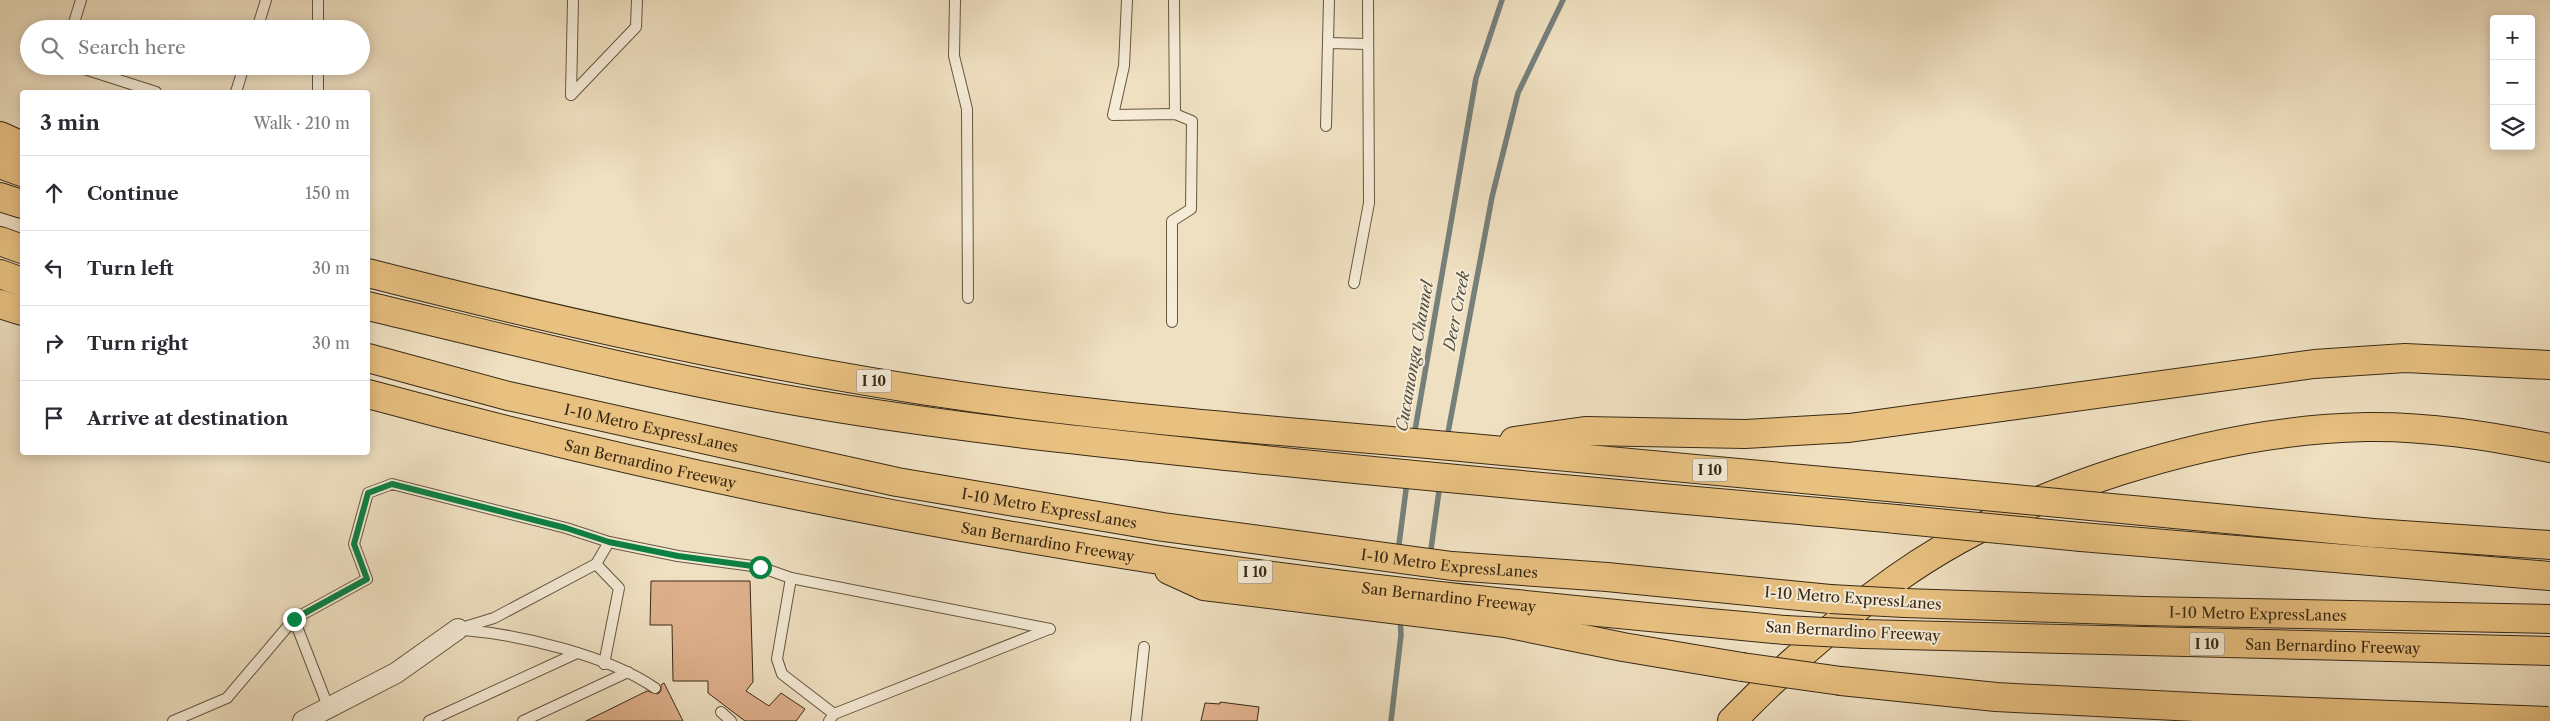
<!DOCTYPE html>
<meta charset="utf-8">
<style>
:root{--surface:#fff;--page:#f7f7f7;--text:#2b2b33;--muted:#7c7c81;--line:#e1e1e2}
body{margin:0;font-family:"Libre Caslon Text",serif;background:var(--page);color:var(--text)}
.controls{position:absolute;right:15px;top:15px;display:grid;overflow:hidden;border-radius:5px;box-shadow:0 2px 12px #0003}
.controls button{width:45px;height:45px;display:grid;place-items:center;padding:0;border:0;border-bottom:1px solid var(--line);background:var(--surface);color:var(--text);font:25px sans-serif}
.stop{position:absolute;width:15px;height:15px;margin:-11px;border:4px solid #0b8043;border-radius:50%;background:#fff}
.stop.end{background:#0b8043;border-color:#fff;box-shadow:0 1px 5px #0008}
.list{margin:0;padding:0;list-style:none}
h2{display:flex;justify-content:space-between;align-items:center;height:65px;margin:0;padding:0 20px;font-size:21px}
h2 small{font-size:16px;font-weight:400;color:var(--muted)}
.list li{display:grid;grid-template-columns:32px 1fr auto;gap:15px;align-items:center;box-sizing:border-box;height:75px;padding:0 20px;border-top:1px solid var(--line)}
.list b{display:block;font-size:19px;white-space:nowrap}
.list em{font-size:16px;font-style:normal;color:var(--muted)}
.icon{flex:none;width:28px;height:28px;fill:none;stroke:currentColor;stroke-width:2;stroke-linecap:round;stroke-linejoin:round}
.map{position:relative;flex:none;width:2550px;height:721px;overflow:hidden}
.search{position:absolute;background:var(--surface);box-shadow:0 2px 12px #0003;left:20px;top:20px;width:350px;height:55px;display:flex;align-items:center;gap:12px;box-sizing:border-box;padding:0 18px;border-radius:28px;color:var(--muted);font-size:19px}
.panel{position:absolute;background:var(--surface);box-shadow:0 2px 12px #0003;left:20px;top:90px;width:350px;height:365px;border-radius:5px}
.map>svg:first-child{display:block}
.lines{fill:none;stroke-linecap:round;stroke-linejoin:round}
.stream{stroke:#76807b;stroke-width:5.5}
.building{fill:#e0b18d;stroke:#382914}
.lane-casing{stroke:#66573f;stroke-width:12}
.street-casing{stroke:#66573f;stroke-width:22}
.highway-casing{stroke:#382914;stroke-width:30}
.lane{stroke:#f5ebd7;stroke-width:10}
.street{stroke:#f5ebd7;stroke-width:20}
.highway{stroke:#e8c080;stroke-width:28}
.highway-bridge-casing{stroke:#382914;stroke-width:30;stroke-linecap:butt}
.highway-bridge{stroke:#e8c080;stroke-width:28}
.route{stroke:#0b8043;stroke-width:6}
.labels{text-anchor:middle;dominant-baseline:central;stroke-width:4;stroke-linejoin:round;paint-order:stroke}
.shield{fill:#f5ebd7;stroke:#71634e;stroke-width:1}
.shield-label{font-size:14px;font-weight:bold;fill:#382914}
.street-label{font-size:15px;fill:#382914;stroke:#f5ebd7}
.water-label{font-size:16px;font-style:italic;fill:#524d3f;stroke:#f5ebd7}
</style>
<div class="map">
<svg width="2550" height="721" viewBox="0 0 2550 721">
<rect width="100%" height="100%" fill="#efe0c1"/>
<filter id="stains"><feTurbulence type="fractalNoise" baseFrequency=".004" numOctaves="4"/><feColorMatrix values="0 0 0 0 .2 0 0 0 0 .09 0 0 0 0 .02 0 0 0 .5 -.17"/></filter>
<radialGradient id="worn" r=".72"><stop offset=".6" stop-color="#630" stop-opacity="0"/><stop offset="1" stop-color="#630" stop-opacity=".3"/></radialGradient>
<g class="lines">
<g class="stream">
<polyline points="1414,436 1476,78 1502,0"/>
<polyline points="1447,438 1492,197 1518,93 1563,0"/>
<polyline points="1398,552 1407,482"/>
<polyline points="1430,556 1440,484"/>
<polyline points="1391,721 1401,635 1400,616"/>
</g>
</g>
<g class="building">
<polygon points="651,581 750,581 753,682 746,691 769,706 781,693 805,709 796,721 745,721 708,693 708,681 673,681 672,625 650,625"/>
<polygon points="664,683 683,721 586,721 647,691 658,694 661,691 661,685"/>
<polygon points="1220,702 1259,707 1257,721 1201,721 1205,703 1220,704"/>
</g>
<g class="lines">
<g class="lane-casing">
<g id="lane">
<polyline points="955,0 954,56 967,109 968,298"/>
<polyline points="1127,0 1124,66 1113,115 1175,114 1192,121 1191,209 1172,221 1172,322"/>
<polyline points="1174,0 1175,114"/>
<polyline points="72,29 81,0"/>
<polyline points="257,29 266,0"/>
<polyline points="318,29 318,0"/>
<polyline points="1328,43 1368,44"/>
<polyline points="75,66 156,92"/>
<polyline points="236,92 244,66"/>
<polyline points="318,92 318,66"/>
<polyline points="571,95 636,27 637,0"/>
<polyline points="571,95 573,0"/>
<polyline points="1326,126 1329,0"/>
<polyline points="1354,283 1369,203 1368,0"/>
<polyline points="609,542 678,556 760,567 791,578 1050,629"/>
<polyline points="596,564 619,588 604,664"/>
<polyline points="791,578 777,659 782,674 834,714 829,721"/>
<polyline points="294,619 329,709"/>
<path d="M464 630C521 635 607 655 655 688"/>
<polyline points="721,712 731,721"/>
<polyline points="834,714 1049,629"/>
<polyline points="173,721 227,698 294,619 367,579 354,544 368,493 392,484 566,528 609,542 596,564 494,618 458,629"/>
<polyline points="429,721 575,654"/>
<polyline points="523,721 628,672"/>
<polyline points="1136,721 1144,647"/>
</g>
</g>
<g class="street-casing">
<polyline id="street" points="303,721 396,673 458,629"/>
</g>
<g class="highway-casing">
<g id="highway">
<polyline points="0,136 22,146"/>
<polyline points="0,164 22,172"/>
<polyline points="0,197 22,204"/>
<polyline points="0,241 22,249"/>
<path d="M368 273C567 324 770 369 975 398 1139 421 1306 433 1471 448 1632 462 1792 478 1952 493"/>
<polyline points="0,274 22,282"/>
<polyline points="0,304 22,311"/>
<path d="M368 306C506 339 644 374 784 399 937 426 1092 442 1246 458 1462 481 1679 499 1896 519"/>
<path id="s1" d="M368 358 508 396 897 482 1163 527 1452 566 1607 577 1830 599"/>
<path id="s2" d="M368 394C625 464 889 518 1153 559 1363 591 1574 610 1785 630"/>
<polyline points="1514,441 1585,431 1745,434 1849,428 2314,364 2405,358 2550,365"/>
<polyline points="2143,511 2373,533 2550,545"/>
<polyline points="2081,537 2550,576"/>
<polyline points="1169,570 1204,586 1505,623 1623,647 1742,667"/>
<path id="s3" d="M1904 603 2144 611 2550 619"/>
<path id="s4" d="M1863 634 2550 651"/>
<polyline points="1841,681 1996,697 2235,709"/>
<path d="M1732 721C1782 669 1838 620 1896 579 2021 490 2213 430 2366 427 2428 426 2489 436 2550 448"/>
</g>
</g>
<use href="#lane" class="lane"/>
<use href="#street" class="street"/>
<use href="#highway" class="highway"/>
<g class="highway-bridge-casing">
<g id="highway-bridge">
<polyline points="1952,493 2143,511"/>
<polyline points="1896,519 2081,537"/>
<polyline points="1830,599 1904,603"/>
<polyline points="1785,630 1863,634"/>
<polyline points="1742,667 1841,681"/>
<polyline points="2235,709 2548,721"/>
</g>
</g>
<use href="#highway-bridge" class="highway-bridge"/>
</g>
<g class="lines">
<polyline class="route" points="294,619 367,579 354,544 368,493 392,484 566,528 609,542 678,556 760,567"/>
</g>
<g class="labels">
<g class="shield">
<rect x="856.5" y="369.5" width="35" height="23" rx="4"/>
<rect x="1692.5" y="458.5" width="35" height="23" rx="4"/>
<rect x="1237.5" y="560.5" width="35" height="23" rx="4"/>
<rect x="2189.5" y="632.5" width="35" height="23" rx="4"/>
</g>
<g class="shield-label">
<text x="874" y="381">I 10</text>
<text x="1710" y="470">I 10</text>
<text x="1255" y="572">I 10</text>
<text x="2207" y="644">I 10</text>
</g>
<g class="street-label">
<text stroke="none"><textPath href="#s1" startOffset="292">I-10 Metro ExpressLanes</textPath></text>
<text stroke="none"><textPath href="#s2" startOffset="291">San Bernardino Freeway</textPath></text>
<text stroke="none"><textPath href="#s1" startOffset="698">I-10 Metro ExpressLanes</textPath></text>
<text stroke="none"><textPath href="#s2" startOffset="696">San Bernardino Freeway</textPath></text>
<text stroke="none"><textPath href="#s1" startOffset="1102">I-10 Metro ExpressLanes</textPath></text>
<text stroke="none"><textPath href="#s2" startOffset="1101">San Bernardino Freeway</textPath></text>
<text transform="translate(1853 598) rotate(4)">I-10 Metro ExpressLanes</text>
<text stroke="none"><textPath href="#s3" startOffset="354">I-10 Metro ExpressLanes</textPath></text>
<text transform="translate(1853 631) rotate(3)">San Bernardino Freeway</text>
<text stroke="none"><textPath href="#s4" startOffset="470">San Bernardino Freeway</textPath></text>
</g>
<g class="water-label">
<text transform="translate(1456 311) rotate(-79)">Deer Creek</text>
<text transform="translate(1414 356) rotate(-80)">Cucamonga Channel</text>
</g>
</g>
<rect width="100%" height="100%" filter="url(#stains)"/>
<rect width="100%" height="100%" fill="url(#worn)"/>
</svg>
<div class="controls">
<button>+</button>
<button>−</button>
<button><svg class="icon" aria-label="layers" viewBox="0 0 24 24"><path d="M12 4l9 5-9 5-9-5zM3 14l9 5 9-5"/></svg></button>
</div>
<div class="stop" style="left:760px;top:567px"></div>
<div class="stop end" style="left:294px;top:619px"></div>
<div class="search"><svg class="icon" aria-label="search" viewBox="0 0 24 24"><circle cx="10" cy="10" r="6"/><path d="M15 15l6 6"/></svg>Search here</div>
<section class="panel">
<h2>3 min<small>Walk · 210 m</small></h2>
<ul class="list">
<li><svg class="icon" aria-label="ahead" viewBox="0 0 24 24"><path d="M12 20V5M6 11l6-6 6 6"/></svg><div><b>Continue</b></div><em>150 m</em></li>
<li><svg class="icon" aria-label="left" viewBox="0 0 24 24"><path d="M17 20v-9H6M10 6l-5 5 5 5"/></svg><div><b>Turn left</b></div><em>30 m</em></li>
<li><svg class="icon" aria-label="right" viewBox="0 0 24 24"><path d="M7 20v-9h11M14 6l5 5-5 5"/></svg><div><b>Turn right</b></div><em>30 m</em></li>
<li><svg class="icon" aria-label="arrive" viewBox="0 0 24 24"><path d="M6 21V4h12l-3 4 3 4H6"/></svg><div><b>Arrive at destination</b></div></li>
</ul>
</section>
</div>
